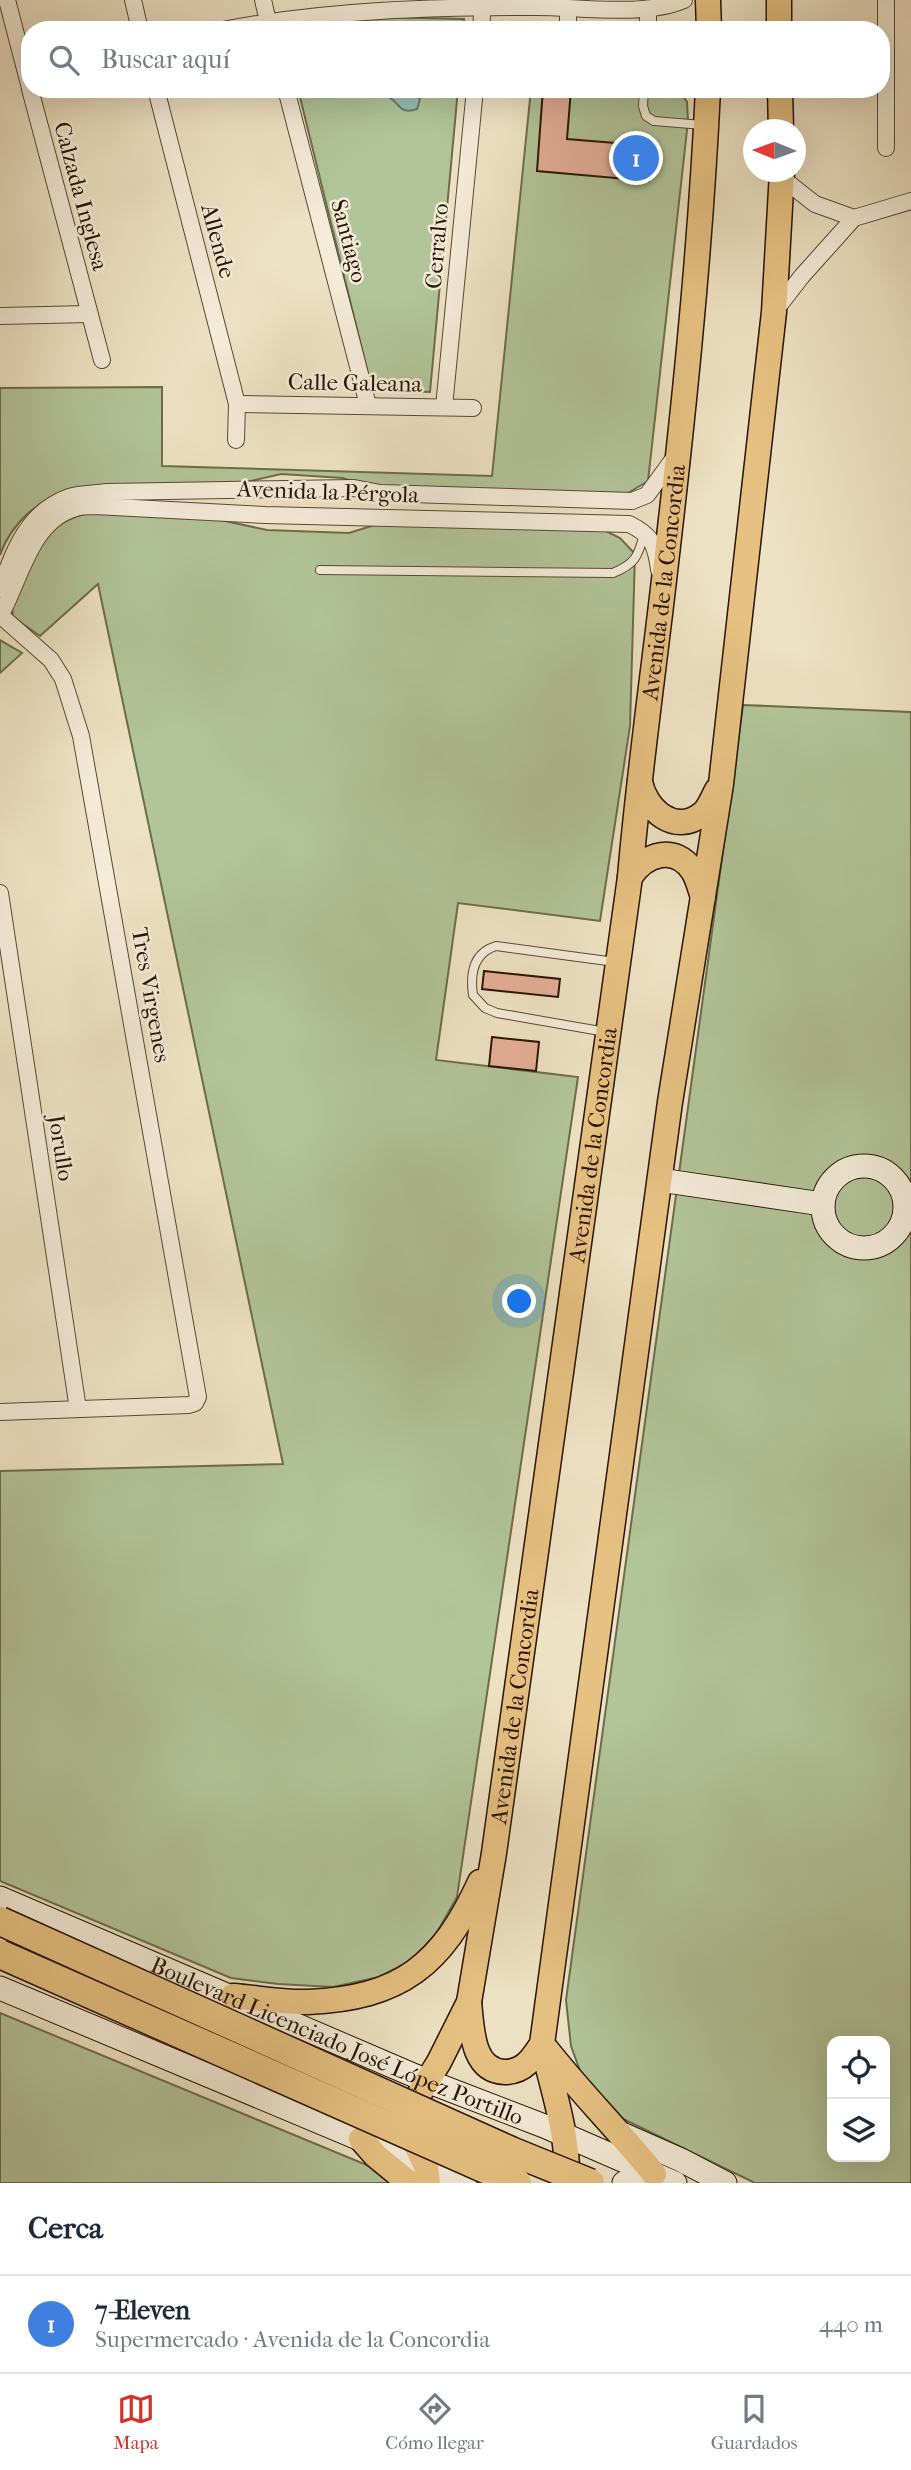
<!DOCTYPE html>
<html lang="es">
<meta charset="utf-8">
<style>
:root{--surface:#fff;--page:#f6f6f7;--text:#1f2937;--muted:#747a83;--line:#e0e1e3;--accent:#d93025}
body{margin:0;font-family:"IM FELL French Canon",serif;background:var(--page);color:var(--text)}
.controls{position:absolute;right:21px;bottom:21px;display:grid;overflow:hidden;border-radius:14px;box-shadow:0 7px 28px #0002}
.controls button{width:63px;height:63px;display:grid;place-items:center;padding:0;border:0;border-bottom:2px solid var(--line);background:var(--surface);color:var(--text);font:35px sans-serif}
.compass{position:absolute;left:743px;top:119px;width:63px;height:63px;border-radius:50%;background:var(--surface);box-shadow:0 7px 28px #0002;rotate:271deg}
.you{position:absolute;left:520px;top:1302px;width:24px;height:24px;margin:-18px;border:5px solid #fff;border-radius:50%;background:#1a73e8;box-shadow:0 0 0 10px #1a73e833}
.badge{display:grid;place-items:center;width:46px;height:46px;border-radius:50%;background:var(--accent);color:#fff;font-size:23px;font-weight:700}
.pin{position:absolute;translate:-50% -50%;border:4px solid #fff;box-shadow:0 2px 7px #0006}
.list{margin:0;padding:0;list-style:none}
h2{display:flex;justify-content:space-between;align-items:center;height:91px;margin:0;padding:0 28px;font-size:30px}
h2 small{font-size:23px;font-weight:400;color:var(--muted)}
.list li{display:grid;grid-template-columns:46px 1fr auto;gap:21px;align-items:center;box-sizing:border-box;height:98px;padding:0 28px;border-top:2px solid var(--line)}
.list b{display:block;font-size:26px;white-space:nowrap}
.list p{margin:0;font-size:23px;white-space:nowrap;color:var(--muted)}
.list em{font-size:23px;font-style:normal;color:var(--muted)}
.icon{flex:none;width:38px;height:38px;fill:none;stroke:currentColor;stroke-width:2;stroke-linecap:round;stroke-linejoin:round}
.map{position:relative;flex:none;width:911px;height:2183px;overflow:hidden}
.search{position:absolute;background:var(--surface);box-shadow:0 7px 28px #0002;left:21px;right:21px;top:21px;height:77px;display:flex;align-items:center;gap:18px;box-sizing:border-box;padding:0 24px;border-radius:28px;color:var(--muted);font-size:26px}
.sheet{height:189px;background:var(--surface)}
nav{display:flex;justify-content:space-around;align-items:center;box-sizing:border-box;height:98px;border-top:2px solid var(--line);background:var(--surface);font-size:19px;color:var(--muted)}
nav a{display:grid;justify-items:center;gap:4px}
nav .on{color:var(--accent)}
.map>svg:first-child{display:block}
.green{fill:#b2c499;stroke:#6c6c4e;stroke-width:2;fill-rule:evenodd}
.water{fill:#99beb3;stroke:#6b7a6d;stroke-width:2}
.building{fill:#e5af97;stroke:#271403;stroke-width:2}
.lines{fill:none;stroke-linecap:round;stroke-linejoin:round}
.lane-casing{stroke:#594833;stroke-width:10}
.street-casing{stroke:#594833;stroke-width:18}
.secondary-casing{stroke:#271403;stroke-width:25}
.primary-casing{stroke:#271403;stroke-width:27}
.lane{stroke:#f4ecd9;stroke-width:8}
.street{stroke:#f4ecd9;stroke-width:16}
.secondary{stroke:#f4ecd9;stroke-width:23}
.primary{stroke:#e7c182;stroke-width:24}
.highway-bridge-casing{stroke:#271403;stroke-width:31;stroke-linecap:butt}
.highway-bridge{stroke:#e7c182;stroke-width:28}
.labels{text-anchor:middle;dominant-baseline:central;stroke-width:5;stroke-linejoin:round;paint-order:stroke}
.street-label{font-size:23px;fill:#271403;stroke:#f4ecd9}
</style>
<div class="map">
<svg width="911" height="2183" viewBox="0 0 911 2183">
<rect width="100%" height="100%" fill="#eee2c4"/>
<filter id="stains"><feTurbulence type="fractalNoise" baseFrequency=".00286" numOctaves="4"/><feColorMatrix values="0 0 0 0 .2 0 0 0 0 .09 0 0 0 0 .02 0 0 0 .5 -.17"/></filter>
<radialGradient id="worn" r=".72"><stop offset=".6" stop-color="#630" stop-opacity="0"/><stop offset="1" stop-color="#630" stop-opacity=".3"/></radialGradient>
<g class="green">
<polygon points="381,17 464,19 463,30 283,29 315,23"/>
<polygon points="298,89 458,89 430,392 372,390"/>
<path d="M531 89H678L687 102 688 121 648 481 618 499 371 488 343 478 281 474 221 488H73C40 499 12 521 0 555V388L162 387V466L492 476Z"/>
<path d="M90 513 211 518 267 530 349 533 384 522 600 528 620 538 635 554 630 726 600 921 458 903 436 1060 578 1077 457 1897 436 1934 412 1960 379 1977 333 1987 278 1984 231 1978 0 1881V1471L283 1464 98 584 40 636 13 617 12 607C31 563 37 523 90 513Z"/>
<polygon points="0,640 22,653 0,673"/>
<path d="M743 705 911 712V2183H755L615 2115 583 2079 571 2046 566 2000ZM832 2041H885V2157H832Z"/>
<polygon points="0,2013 410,2183 0,2183"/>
</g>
<path class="water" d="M381 89 411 92 420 99 417 109C397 116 401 100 384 95Z"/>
<g class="building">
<polygon points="543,89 571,89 567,139 640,145 649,153 649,181 537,171"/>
<polygon points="484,971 560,979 558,997 482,989"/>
<polygon points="492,1037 539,1042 536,1071 489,1066"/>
</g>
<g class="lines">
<g class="lane-casing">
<g id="lane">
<polyline points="644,89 643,106 646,116 654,121 703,125"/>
<path d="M320 570 613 573C635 564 638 557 644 534"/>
<path d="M606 1032 497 1013 485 1008 473 995C470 974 473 953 496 946L615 962"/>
</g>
</g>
<g class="street-casing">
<g id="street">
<polyline points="7,0 30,88"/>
<polyline points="133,0 140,30"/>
<polyline points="263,0 270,30"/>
<path d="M223 30C326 10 432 7 536 7 579 7 645 17 684 0"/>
<polyline points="481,30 483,0"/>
<polyline points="568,30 568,8"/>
<polyline points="648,30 648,9"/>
<polyline points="30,89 102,360"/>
<polyline points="156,89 237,404 236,440"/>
<polyline points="286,89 368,405"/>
<polyline points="886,148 886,0"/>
<polyline points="782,178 815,204 854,218"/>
<polyline points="774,312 802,276 854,218 911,201"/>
<polyline points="0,316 89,314"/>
<polyline points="237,404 473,408"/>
<polyline points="444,407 475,89"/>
<path d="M0 589C14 551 27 512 69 497 81 493 95 494 107 492L354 488 380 493 632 501 647 495 674 458"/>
<polyline points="0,615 51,660 63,679 81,736 198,1397 195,1403 189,1405 0,1412"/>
<path d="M0 616C20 581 30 523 73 509 79 506 88 506 95 506L265 515 629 524C652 535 656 545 659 570"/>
<polyline points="0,893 78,1409"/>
</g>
</g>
<g class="secondary-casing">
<g id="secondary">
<circle cx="864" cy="1207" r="41"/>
<polyline points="660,1180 822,1204"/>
<path id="s1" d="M0 1898 427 2081 544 2126 675 2183"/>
<polyline points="0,1988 465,2183"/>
<polyline points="622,2134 681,2160 725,2183"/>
<polyline points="624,2183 636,2176 654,2174"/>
</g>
</g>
<g class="primary-casing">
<g id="primary">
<polyline points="708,0 709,30"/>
<polyline points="779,0 779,30"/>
<polyline points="780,89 781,130"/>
<path d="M640 782C645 809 675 836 702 814 709 809 713 797 717 790"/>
<path d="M630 877C645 854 675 844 693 871 698 879 700 889 703 897"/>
<path d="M233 1996C258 1998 284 2003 308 2002 401 1998 442 1965 480 1882"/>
<path d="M469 2002C472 2027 471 2071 505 2072 524 2072 533 2058 542 2044"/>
<path d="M547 2050C581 2093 620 2132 654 2174"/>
<polyline points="361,2139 376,2156 409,2183"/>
<path id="s2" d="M428 2183 426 2166 414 2141 412 2125 413 2109 421 2091 439 2062 469 2002 494 1853 630 877C638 783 651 690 662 597 682 428 700 259 708 89"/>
<path d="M567 2183C569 2136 553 2090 542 2044L670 1102 721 784 774 312 782 172"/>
</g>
</g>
<use href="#lane" class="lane"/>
<use href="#street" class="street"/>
<use href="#secondary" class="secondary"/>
<use href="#primary" class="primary"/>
<g class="highway-bridge-casing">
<g id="highway-bridge">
<polyline points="0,1921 511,2151 590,2183"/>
<polyline points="0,1954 517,2183"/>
</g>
</g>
<use href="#highway-bridge" class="highway-bridge"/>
</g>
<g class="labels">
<g class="street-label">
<text transform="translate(81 196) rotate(75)">Calzada Inglesa</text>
<text transform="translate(218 241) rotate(75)">Allende</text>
<text transform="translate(349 241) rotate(75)">Santiago</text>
<text transform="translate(437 246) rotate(-85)">Cerralvo</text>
<text transform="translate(355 383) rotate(1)">Calle Galeana</text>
<text transform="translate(328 492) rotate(2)">Avenida la Pérgola</text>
<text stroke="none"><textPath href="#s2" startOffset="1631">Avenida de la Concordia</textPath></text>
<text transform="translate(151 995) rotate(80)">Tres Virgenes</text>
<text stroke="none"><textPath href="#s2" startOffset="1064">Avenida de la Concordia</textPath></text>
<text transform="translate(61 1148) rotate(81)">Jorullo</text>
<text stroke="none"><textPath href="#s2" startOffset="497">Avenida de la Concordia</textPath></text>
<text stroke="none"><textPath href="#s1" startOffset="366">Boulevard Licenciado José López Portillo</textPath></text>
</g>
</g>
<rect width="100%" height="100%" filter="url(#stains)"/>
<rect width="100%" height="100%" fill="url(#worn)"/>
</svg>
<div class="controls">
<button><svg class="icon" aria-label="locate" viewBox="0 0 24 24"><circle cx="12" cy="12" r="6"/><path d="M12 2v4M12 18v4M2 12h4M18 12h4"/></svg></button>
<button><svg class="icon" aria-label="layers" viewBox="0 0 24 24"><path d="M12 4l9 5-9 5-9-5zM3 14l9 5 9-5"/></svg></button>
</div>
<svg class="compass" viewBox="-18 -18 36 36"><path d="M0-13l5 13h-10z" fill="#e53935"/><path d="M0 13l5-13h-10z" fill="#747a83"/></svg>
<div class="you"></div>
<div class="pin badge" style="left:636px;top:158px;background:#3f7fe0">1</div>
<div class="search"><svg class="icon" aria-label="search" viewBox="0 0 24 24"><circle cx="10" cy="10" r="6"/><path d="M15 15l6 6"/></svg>Buscar aquí</div>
</div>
<section class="sheet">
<h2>Cerca<small></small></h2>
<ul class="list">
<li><span class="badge" style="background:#3f7fe0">1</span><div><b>7-Eleven</b><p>Supermercado · Avenida de la Concordia</p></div><em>440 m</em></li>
</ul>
</section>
<nav>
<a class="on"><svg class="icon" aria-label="map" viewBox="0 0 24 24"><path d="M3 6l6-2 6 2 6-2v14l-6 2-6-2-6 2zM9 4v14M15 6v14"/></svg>Mapa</a>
<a><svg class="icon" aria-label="directions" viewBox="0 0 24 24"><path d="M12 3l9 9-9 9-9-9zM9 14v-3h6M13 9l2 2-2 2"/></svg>Cómo llegar</a>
<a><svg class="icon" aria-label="saved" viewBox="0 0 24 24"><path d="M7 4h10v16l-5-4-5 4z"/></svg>Guardados</a>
</nav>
